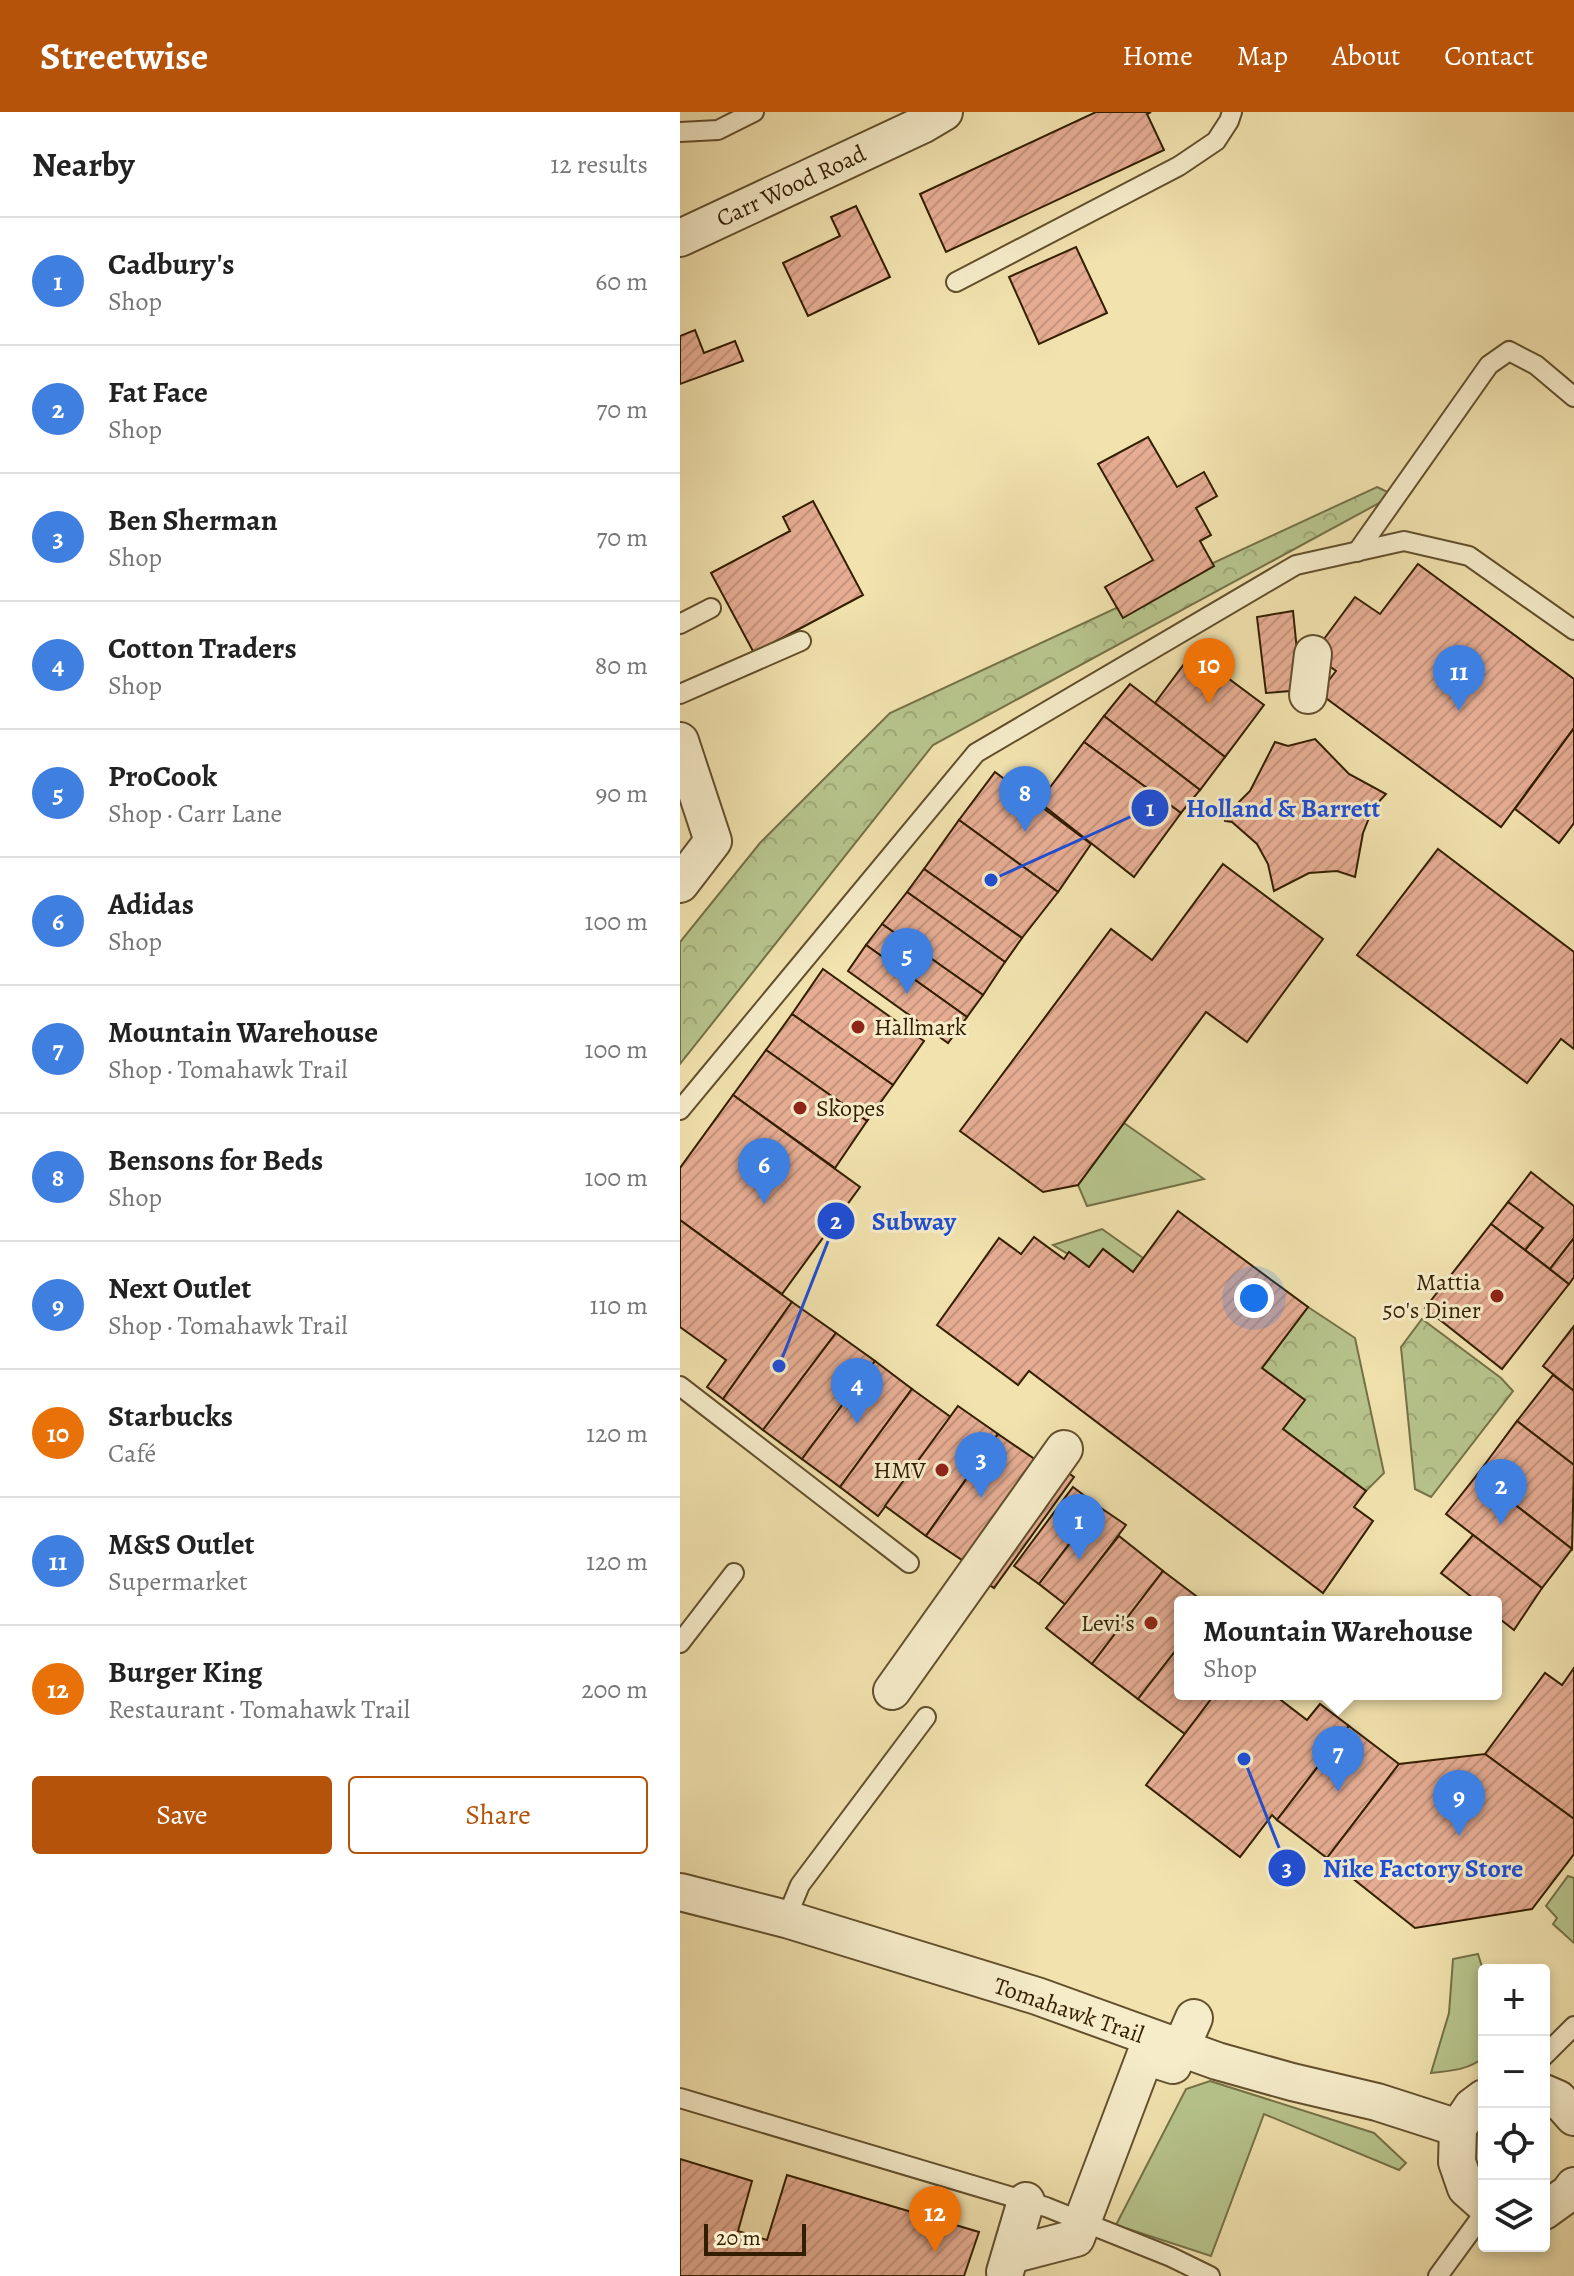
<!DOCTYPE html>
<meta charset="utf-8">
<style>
:root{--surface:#fff;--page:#f6f6f6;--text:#222;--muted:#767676;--line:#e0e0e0;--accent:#b45309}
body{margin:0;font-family:Alegreya,serif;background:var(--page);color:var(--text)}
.controls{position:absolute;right:24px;bottom:24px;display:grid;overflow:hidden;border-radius:8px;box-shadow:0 4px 12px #0003}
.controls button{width:72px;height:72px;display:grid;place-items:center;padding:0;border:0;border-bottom:2px solid var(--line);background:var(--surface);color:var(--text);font:40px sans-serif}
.scale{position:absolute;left:24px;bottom:20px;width:102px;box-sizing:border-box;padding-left:8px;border:4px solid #331e00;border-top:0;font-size:22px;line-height:28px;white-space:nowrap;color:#331e00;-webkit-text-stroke:6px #f6ecca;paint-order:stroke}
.you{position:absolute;left:574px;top:1186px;width:28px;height:28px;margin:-20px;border:6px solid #fff;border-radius:50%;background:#1a73e8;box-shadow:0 0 0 12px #1a73e833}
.badge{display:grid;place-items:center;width:52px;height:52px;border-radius:50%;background:var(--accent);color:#fff;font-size:26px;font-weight:700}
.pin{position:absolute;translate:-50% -66px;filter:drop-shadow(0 2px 4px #0008)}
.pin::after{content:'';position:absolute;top:42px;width:28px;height:24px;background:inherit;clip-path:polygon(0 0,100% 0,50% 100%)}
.popup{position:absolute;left:494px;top:1484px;width:328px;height:104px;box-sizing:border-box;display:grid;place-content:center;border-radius:8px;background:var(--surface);filter:drop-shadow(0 2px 6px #0005);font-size:26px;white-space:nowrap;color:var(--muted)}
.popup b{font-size:30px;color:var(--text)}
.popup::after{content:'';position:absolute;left:50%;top:100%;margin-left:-16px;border:16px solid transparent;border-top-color:var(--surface)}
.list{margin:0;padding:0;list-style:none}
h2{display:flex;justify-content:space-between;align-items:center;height:104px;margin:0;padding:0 32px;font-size:34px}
h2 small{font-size:26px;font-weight:400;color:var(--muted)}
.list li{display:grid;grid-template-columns:52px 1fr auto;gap:24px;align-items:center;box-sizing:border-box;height:128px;padding:0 32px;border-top:2px solid var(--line)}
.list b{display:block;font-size:30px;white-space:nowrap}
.list p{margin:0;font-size:26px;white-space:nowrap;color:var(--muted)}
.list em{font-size:26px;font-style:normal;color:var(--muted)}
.actions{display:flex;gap:16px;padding:24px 32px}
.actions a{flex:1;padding:18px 0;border:2px solid var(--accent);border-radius:8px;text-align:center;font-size:28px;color:var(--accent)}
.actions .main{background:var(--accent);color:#fff}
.icon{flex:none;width:44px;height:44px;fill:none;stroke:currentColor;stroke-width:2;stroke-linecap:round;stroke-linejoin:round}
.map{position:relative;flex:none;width:894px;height:2164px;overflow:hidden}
header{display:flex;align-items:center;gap:48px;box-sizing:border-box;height:112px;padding:0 40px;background:var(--accent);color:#fff}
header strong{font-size:38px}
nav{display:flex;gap:44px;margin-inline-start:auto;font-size:28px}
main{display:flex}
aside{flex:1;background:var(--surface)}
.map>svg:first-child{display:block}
.grass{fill:#b7c48c;stroke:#757146;stroke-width:2}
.forest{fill:url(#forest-crowns);stroke:#757146;stroke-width:2}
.building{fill:url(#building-hatch);stroke:#331e00;stroke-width:2}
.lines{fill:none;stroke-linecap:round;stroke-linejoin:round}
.lane-casing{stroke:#624f2c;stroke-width:22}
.street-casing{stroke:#624f2c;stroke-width:40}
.lane{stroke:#f6ecca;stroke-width:18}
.street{stroke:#f6ecca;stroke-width:36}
.poi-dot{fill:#8f2418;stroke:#f6ecca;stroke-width:3}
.labels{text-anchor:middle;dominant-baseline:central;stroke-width:6;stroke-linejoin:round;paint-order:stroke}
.street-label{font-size:24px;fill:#331e00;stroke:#f6ecca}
.poi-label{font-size:24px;fill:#331e00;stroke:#f6ecca;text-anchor:end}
.leader{fill:none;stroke:#1d4ed8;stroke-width:3}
.callout-dot{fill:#1d4ed8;stroke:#f6ecca;stroke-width:3}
.mark-label{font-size:24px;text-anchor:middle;font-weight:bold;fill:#fff}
.callout-label{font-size:26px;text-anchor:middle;font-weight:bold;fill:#1d4ed8;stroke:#f6ecca;stroke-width:6;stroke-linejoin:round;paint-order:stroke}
</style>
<header>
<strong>Streetwise</strong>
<nav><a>Home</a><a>Map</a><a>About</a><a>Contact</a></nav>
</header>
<main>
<aside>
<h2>Nearby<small>12 results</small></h2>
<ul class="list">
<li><span class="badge" style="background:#3f7fe0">1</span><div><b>Cadbury's</b><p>Shop</p></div><em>60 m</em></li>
<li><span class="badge" style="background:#3f7fe0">2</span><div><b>Fat Face</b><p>Shop</p></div><em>70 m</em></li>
<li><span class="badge" style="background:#3f7fe0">3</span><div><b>Ben Sherman</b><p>Shop</p></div><em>70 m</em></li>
<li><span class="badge" style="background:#3f7fe0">4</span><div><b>Cotton Traders</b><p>Shop</p></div><em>80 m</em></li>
<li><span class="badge" style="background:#3f7fe0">5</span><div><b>ProCook</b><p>Shop · Carr Lane</p></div><em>90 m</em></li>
<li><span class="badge" style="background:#3f7fe0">6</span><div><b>Adidas</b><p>Shop</p></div><em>100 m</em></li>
<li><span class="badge" style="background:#3f7fe0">7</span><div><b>Mountain Warehouse</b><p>Shop · Tomahawk Trail</p></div><em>100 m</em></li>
<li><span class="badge" style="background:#3f7fe0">8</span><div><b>Bensons for Beds</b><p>Shop</p></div><em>100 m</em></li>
<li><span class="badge" style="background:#3f7fe0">9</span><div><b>Next Outlet</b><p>Shop · Tomahawk Trail</p></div><em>110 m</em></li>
<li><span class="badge" style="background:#e8710a">10</span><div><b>Starbucks</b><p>Café</p></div><em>120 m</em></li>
<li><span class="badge" style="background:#3f7fe0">11</span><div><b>M&amp;S Outlet</b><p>Supermarket</p></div><em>120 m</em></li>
<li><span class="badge" style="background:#e8710a">12</span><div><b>Burger King</b><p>Restaurant · Tomahawk Trail</p></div><em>200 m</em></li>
</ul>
<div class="actions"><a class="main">Save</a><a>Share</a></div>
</aside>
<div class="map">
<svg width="894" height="2164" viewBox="0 0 894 2164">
<defs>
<pattern id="forest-crowns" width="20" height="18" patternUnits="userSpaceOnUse" patternTransform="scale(2)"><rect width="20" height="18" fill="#b7c48c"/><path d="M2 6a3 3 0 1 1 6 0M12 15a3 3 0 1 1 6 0" fill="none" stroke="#9ea877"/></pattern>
<pattern id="building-hatch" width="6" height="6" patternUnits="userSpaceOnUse" patternTransform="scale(2)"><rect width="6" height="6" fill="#e6ad93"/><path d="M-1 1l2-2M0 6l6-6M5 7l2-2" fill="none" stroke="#c6947d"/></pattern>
</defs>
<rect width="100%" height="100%" fill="#f1e2ae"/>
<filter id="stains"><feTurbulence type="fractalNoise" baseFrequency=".0025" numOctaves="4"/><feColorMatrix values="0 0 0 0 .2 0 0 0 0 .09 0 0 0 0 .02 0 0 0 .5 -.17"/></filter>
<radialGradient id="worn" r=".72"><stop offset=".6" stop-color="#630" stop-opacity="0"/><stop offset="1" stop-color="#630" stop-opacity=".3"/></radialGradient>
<g class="grass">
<polygon points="444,1011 524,1067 407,1094 398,1073"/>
<polygon points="422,1117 463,1146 453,1160 423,1137 409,1155 373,1133"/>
<polygon points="888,1764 894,1766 894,1831 873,1812 877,1806 866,1794"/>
<path d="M798 1842 804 1861V1945C789 1958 770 1959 751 1961L769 1901 773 1847Z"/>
<polygon points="530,1969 694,2021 726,2051 719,2058 584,2002 531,2144 436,2113 506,1977"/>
</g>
<g class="forest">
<polygon points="697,375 714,383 253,633 0,952 0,830 80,731 210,601"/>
<polygon points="628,1195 675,1226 704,1361 686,1379 603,1317 624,1288 582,1256"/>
<polygon points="742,1207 821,1266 833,1279 751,1385 735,1377 721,1235"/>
</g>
<g class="building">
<polygon points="416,0 471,0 467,2 484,38 266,140 240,82"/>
<polygon points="176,94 210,165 128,204 103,151 160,124 151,105"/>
<polygon points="396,135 427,201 359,232 329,165"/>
<polygon points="15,218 24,241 55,229 63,249 0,272 0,224"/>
<polygon points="468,325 497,375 524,360 537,384 516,396 531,423 520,429 534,454 443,506 425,475 473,448 418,352"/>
<polygon points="133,389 183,483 74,541 31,461 110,419 103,405"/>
<polygon points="738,452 894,567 894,616 821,715 639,581 656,559 633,542 675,485 700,502"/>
<polygon points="613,499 621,578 586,581 577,505"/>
<polygon points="513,540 584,593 545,645 475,591"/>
<polygon points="450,572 545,645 520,678 424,604"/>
<polygon points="424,604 520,678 501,701 404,630"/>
<polygon points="894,616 894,711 879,731 835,697"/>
<polygon points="635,627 669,662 706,682 693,696 683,721 675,765 657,759 629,761 594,779 588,752 577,732 552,710 545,709 546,703 570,679 595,630 608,634"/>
<polygon points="404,630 501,701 454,765 359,690"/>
<polygon points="315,660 411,732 378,780 279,708"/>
<polygon points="279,708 378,780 342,826 244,757"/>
<polygon points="758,737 894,840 894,937 881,927 847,971 677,843"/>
<polygon points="543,752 643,827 567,930 526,900 398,1073 363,1080 280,1019 431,817 472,848"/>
<polygon points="244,757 342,826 325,850 227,780"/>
<polygon points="227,780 325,850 303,883 202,812"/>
<polygon points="202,812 303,883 287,905 186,833"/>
<polygon points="186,833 287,905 268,931 168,859"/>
<polygon points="143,857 244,929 213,973 112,902"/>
<polygon points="112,902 213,973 187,1009 86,938"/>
<polygon points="86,938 187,1009 155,1056 53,983"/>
<polygon points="53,983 180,1075 102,1182 0,1108 0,1056"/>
<polygon points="851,1060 894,1094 894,1126 870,1157 845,1138 863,1116 828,1090"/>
<polygon points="828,1090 863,1116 845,1138 811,1112"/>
<polygon points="498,1099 628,1195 582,1256 625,1288 603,1317 686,1379 674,1395 693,1409 643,1481 349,1259 338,1273 257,1213 319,1126 341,1142 354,1125 384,1147 389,1140 409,1155 423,1137 453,1160"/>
<polygon points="0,1108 112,1190 43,1287 27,1275 46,1248 0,1215"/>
<polygon points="811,1112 889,1172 822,1257 745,1196"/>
<polygon points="894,1126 894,1165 889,1172 870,1157"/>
<polygon points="112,1190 156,1221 83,1318 43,1287"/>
<polygon points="894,1214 894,1279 863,1254"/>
<polygon points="156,1221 195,1249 122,1347 83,1318"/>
<polygon points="195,1249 232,1277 160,1375 122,1347"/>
<polygon points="873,1263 894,1279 894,1353 837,1309"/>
<polygon points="232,1277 272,1306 198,1404 160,1375"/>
<polygon points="278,1294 318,1322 246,1424 205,1394"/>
<polygon points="837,1309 894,1353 892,1437 797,1363"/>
<polygon points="318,1322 356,1348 285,1450 246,1424"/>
<polygon points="367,1346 394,1365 314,1476 288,1458"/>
<polygon points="797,1363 892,1437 862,1476 766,1402"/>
<polygon points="393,1375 418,1394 359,1472 334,1454"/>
<polygon points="418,1394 446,1413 386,1493 359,1472"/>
<polygon points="793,1423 862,1476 834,1518 816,1504 816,1490 798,1490 761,1461"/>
<polygon points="439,1424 483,1459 412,1552 366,1516"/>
<polygon points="483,1459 524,1490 500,1490 500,1533 458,1587 412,1552"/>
<polygon points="500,1533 500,1582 535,1582 505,1622 458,1587"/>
<polygon points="894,1556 894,1707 805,1642 865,1561 882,1573"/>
<polygon points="535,1582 593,1582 627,1608 640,1592 669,1614 597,1708 592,1703 560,1745 466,1673"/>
<polygon points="669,1614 719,1652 647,1746 597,1708"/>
<polygon points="805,1642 894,1707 894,1742 852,1797 735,1816 647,1746 719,1652"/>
<polygon points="0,2047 72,2069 58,2119 87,2128 107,2063 299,2120 284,2164 0,2164"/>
</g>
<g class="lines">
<g class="lane-casing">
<g id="lane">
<polyline points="0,20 38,18 74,0"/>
<polyline points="276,170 499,54 536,29 549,9 552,0"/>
<polyline points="677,440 809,253 829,239 856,253 894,285"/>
<polyline points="0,512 31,496"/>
<polyline points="0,582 121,529"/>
<polyline points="0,998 296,641 616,453 724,429 789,444 894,518"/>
<polyline points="0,1274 229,1451"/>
<polyline points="0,1531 54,1461"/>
<polyline points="106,1807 120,1773 246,1605"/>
<polyline points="864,1944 894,1914"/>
<polyline points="0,1986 366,2095 491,2145 530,2164"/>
<polyline points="758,2164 804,2101"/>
</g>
</g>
<g class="street-casing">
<g id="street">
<polyline points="0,126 242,13 264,0"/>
<polyline points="628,583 633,542"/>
<polyline points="0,629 33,729 0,772"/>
<polyline points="212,1579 384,1337"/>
<polyline points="0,1780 106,1807 357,1884 537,1949 612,1970 697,1990 778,2016"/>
<polyline points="507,1922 514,1906"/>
<polyline points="864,1981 878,1987 894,2005"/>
<polyline points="804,1986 792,1995 778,2016 777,2050 786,2076 804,2092"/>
<polyline points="864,2099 889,2081 894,2074"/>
<polyline points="331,2143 396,2126 465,1944 493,1953"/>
<polyline points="325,2160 346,2089"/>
</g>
</g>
<use href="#lane" class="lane"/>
<use href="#street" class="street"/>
</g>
<g class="poi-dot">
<circle cx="178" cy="915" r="8"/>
<circle cx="120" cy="996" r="8"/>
<circle cx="817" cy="1184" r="8"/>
<circle cx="262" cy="1358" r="8"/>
<circle cx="471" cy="1511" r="8"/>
</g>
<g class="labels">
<g class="street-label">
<text transform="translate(111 74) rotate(-25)">Carr Wood Road</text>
<text transform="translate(389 1898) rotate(19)">Tomahawk Trail</text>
</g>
<g class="poi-label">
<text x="194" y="915" text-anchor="start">Hallmark</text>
<text x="136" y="996" text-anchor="start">Skopes</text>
<text x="801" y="1170">Mattia<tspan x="801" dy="28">50's Diner</tspan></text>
<text x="246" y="1358">HMV</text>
<text x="455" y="1511">Levi's</text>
</g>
</g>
<path class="leader" d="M311 768L470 696M99 1254L156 1109M564 1647L607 1756"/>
<g class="callout-dot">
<circle cx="311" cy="768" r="8"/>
<circle cx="99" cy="1254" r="8"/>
<circle cx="564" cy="1647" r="8"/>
<circle cx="470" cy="696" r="20"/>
<circle cx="156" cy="1109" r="20"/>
<circle cx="607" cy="1756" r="20"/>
</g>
<g class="mark-label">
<text x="470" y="704">1</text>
<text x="156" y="1117">2</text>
<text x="607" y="1764">3</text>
</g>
<g class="callout-label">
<text x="603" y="705">Holland &amp; Barrett</text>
<text x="234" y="1118">Subway</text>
<text x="743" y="1765">Nike Factory Store</text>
</g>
<rect width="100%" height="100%" filter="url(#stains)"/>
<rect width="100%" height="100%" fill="url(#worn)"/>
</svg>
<div class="controls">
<button>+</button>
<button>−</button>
<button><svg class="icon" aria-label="locate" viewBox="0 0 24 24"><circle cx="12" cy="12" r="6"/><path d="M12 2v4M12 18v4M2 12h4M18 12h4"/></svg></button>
<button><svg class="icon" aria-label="layers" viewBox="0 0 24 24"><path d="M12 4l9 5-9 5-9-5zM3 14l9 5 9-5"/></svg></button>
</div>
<div class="scale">20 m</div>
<div class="you"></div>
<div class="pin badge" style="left:399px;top:1448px;background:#3f7fe0">1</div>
<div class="pin badge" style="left:821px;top:1413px;background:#3f7fe0">2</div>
<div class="pin badge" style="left:301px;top:1386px;background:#3f7fe0">3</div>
<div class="pin badge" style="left:177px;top:1312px;background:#3f7fe0">4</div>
<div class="pin badge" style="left:227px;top:882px;background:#3f7fe0">5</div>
<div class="pin badge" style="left:84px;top:1092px;background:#3f7fe0">6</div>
<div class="pin badge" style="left:658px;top:1680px;background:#3f7fe0">7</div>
<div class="popup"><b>Mountain Warehouse</b>Shop</div>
<div class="pin badge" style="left:345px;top:720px;background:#3f7fe0">8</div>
<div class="pin badge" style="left:779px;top:1724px;background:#3f7fe0">9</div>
<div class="pin badge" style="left:529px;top:592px;background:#e8710a">10</div>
<div class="pin badge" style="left:779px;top:599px;background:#3f7fe0">11</div>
<div class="pin badge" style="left:255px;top:2140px;background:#e8710a">12</div>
</div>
</main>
